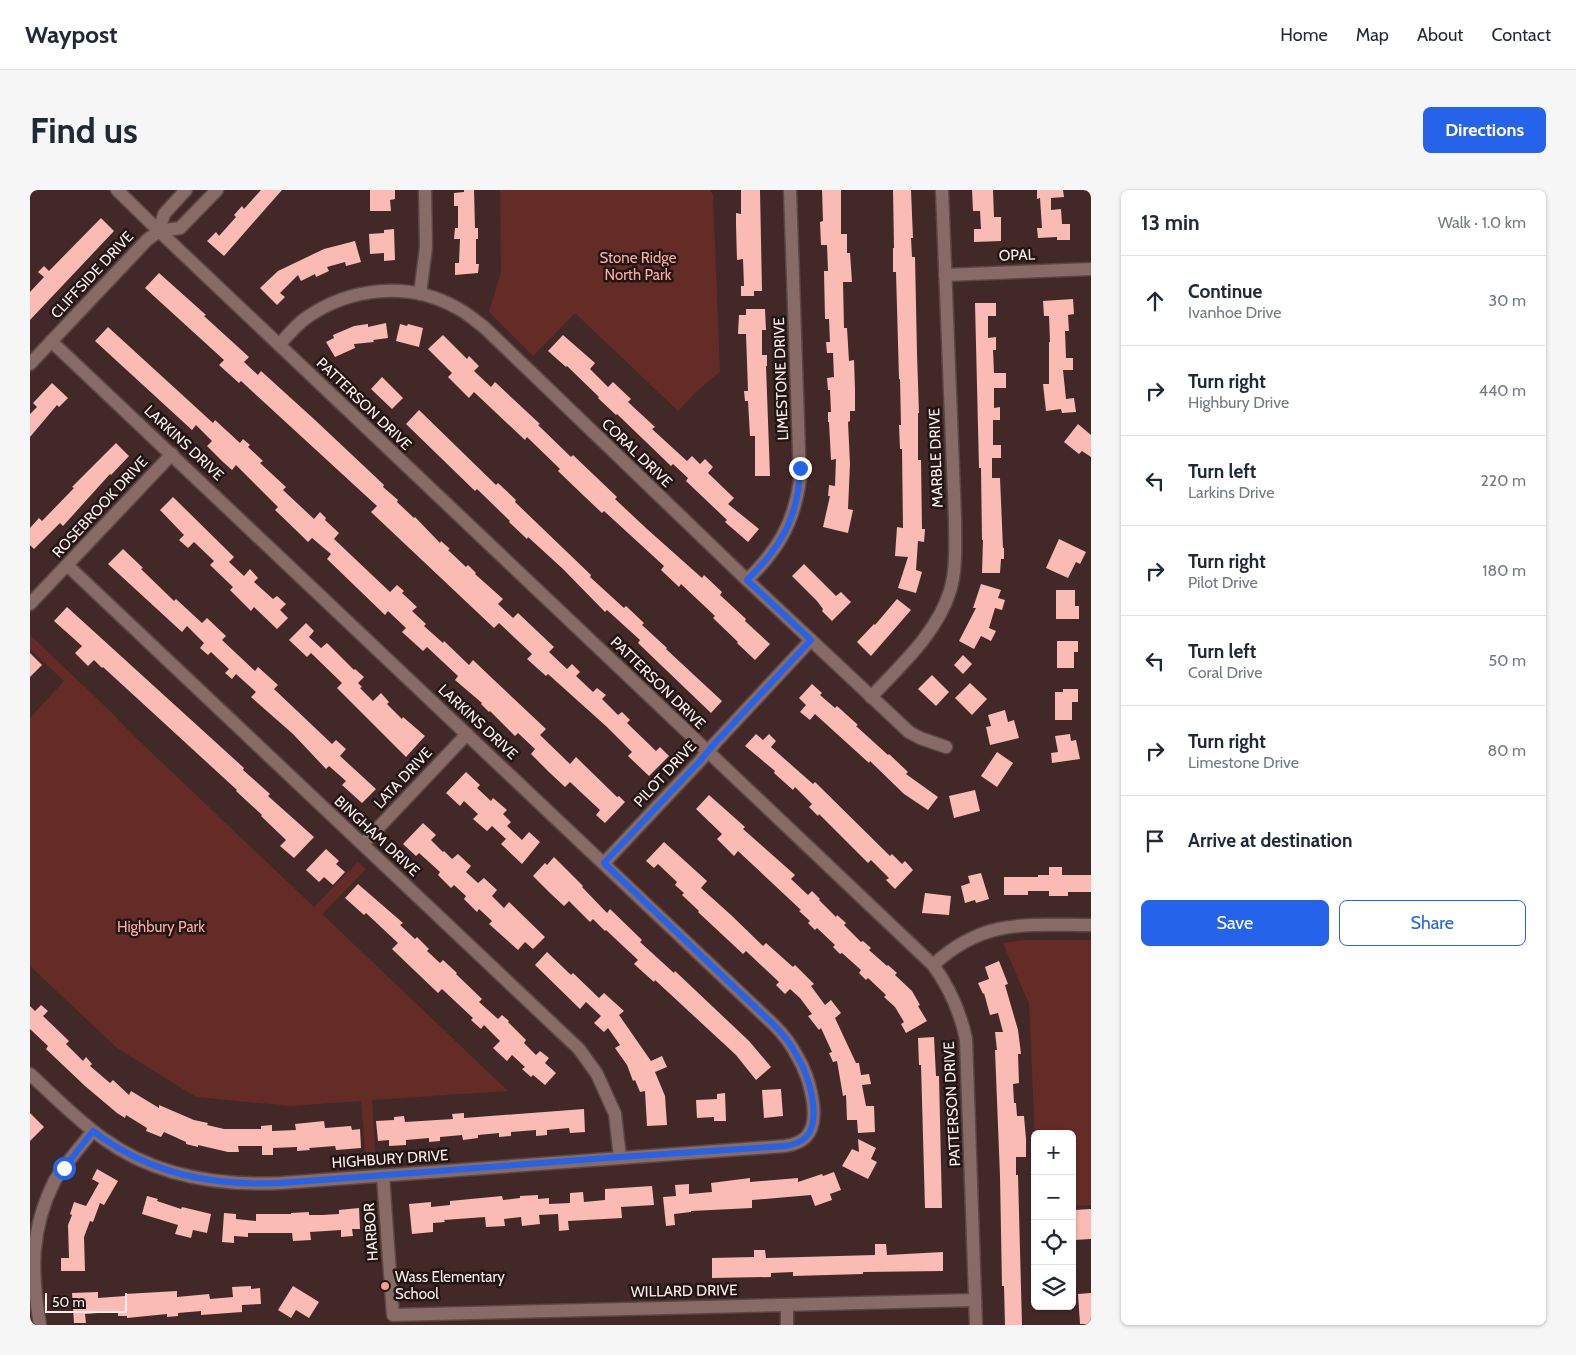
<!DOCTYPE html>
<meta charset="utf-8">
<style>
:root{--surface:#fff;--page:#f6f6f7;--text:#1f2937;--muted:#747a83;--line:#e0e1e3;--accent:#2563eb}
body{margin:0;font-family:Cabin,sans-serif;background:var(--page);color:var(--text)}
.controls{position:absolute;right:15px;bottom:15px;display:grid;overflow:hidden;border-radius:8px;box-shadow:0 1px 4px #0004}
.controls button{width:45px;height:45px;display:grid;place-items:center;padding:0;border:0;border-bottom:1px solid var(--line);background:var(--surface);color:var(--text);font:25px sans-serif}
.scale{position:absolute;left:15px;bottom:12px;width:82px;box-sizing:border-box;padding-left:5px;border:2px solid #ffeeeb;border-top:0;font-size:14px;line-height:18px;white-space:nowrap;color:#ffeeeb;-webkit-text-stroke:4px #211614;paint-order:stroke}
.stop{position:absolute;width:15px;height:15px;margin:-11px;border:4px solid #2563eb;border-radius:50%;background:#fff}
.stop.end{background:#2563eb;border-color:#fff;box-shadow:0 1px 5px #0008}
.list{margin:0;padding:0;list-style:none}
h2{display:flex;justify-content:space-between;align-items:center;height:65px;margin:0;padding:0 20px;font-size:21px}
h2 small{font-size:16px;font-weight:400;color:var(--muted)}
.list li{display:grid;grid-template-columns:32px 1fr auto;gap:15px;align-items:center;box-sizing:border-box;height:90px;padding:0 20px;border-top:1px solid var(--line)}
.list b{display:block;font-size:19px;white-space:nowrap}
.list p{margin:0;font-size:16px;white-space:nowrap;color:var(--muted)}
.list em{font-size:16px;font-style:normal;color:var(--muted)}
.actions{display:flex;gap:10px;padding:15px 20px}
.actions a{flex:1;padding:11px 0;border:1px solid var(--accent);border-radius:8px;text-align:center;font-size:18px;color:var(--accent)}
.actions .main{background:var(--accent);color:#fff}
.icon{flex:none;width:28px;height:28px;fill:none;stroke:currentColor;stroke-width:2;stroke-linecap:round;stroke-linejoin:round}
.map{position:relative;flex:none;width:1061px;height:1135px;overflow:hidden;border-radius:8px}
header{display:flex;align-items:center;gap:30px;box-sizing:border-box;height:70px;padding:0 25px;background:var(--surface);border-bottom:1px solid var(--line)}
header strong{font-size:24px}
nav{display:flex;gap:28px;margin-inline-start:auto;font-size:18px}
.intro{display:flex;align-items:center;justify-content:space-between;box-sizing:border-box;height:120px;padding:0 30px}
h1{margin:0;font-size:35px}
.button{padding:12px 22px;border-radius:8px;background:var(--accent);color:#fff;font-size:18px;font-weight:700}
main{display:flex;gap:30px;padding:0 30px}
aside{flex:1;background:var(--surface);border-radius:8px;box-shadow:0 1px 4px #0004}
.map>svg:first-child{display:block}
.green{fill:#652b27}
.building{fill:#fabbb4}
.lines{fill:none;stroke-linecap:round;stroke-linejoin:round}
.minor-casing{stroke:#5c4644;stroke-width:15}
.minor{stroke:#886b67;stroke-width:12}
.route{stroke:#2563eb;stroke-width:6}
.poi-dot{fill:#f59c93;stroke:#211614;stroke-width:2}
.labels{text-anchor:middle;dominant-baseline:central;stroke-width:5;stroke-linejoin:round;paint-order:stroke}
.street-label{font-size:15px;fill:#ffeeeb;stroke:#211614}
.park-label{font-size:15px;fill:#ffaca4;stroke:#211614}
.poi-label{font-size:15px;fill:#ffeeeb;stroke:#211614;text-anchor:start}
</style>
<header>
<strong>Waypost</strong>
<nav><a>Home</a><a>Map</a><a>About</a><a>Contact</a></nav>
</header>
<div class="intro"><h1>Find us</h1><a class="button">Directions</a></div>
<main>
<div class="map">
<svg width="1061" height="1135" viewBox="0 0 1061 1135">
<rect width="100%" height="100%" fill="#422927"/>
<g class="green">
<polygon points="470,0 680,0 683,5 690,182 666,202 648,221 545,123 503,166 459,122 471,82"/>
<polygon points="0,445 80,521 104,546 284,717 328,672 336,679 292,724 478,901 342,910 346,971 336,972 331,911 261,916 166,907 87,858 0,776 0,528 34,491 0,459"/>
<polygon points="994,750 1061,750 1061,1015 1042,1016 1042,944 1005,944 1005,949 999,814 973,753"/>
</g>
<g class="building">
<polygon points="231,0 252,0 194,66 177,51 186,42 189,46 206,27 204,25 212,16 214,19"/>
<polygon points="340,0 365,0 365,9 360,10 361,21 340,21"/>
<polygon points="434,0 444,0 445,38 448,38 448,49 446,49 446,74 449,74 448,83 425,85 425,73 429,73 430,49 424,49 425,38 428,38 428,16 424,16 424,3 434,2"/>
<polygon points="711,0 730,0 732,101 724,101 724,106 711,106 711,96 714,96 713,69 707,70 706,35 706,23 711,24"/>
<polygon points="792,0 811,0 811,44 817,44 817,63 820,63 822,92 813,92 814,138 817,138 819,171 824,170 825,199 825,221 820,221 820,231 818,232 820,274 818,319 823,320 818,343 793,337 800,306 798,306 799,295 805,296 806,269 801,270 799,232 798,232 798,222 801,222 800,200 798,200 797,188 804,187 803,163 797,163 796,152 800,152 799,129 795,129 794,81 798,81 797,55 791,55 790,32 793,31"/>
<polygon points="863,0 881,0 883,48 881,48 882,67 885,67 887,164 889,223 888,223 888,270 891,270 892,339 895,339 894,352 888,351 886,380 892,382 886,403 868,398 878,367 865,366 867,337 873,338 872,259 870,259 869,235 871,235 870,189 869,189 866,82 863,82 863,58 864,58"/>
<polygon points="942,0 963,0 964,27 971,27 971,51 944,52 944,39 951,39 950,21 943,21"/>
<polygon points="1007,0 1033,0 1034,7 1021,8 1021,20 1031,19 1032,34 1040,34 1040,50 1027,50 1027,47 1008,48 1007,38 1012,38 1010,8 1007,9"/>
<polygon points="71,28 84,41 0,130 0,102 14,87 8,82 14,76 19,81"/>
<polygon points="364,39 365,70 354,71 354,63 340,64 339,44 354,43 354,40"/>
<polygon points="325,51 331,72 316,76 315,72 297,77 299,81 286,87 285,84 271,91 268,85 250,103 255,107 247,115 230,98 248,81 294,59"/>
<polygon points="129,83 176,125 174,126 219,167 214,172 228,185 231,181 285,230 354,295 353,297 368,310 367,312 384,328 385,327 410,353 411,351 420,359 418,360 436,377 438,375 446,383 445,384 473,409 468,414 483,428 488,423 524,457 519,462 537,479 542,474 550,482 546,486 563,502 567,498 576,505 572,509 588,525 592,522 600,530 597,533 626,561 630,557 639,566 619,586 598,566 602,562 577,537 518,484 516,486 497,469 502,464 469,433 464,438 341,322 347,316 211,191 209,193 189,175 194,170 115,98"/>
<polygon points="1043,109 1044,124 1038,125 1039,141 1035,141 1036,168 1043,168 1043,180 1033,180 1036,209 1044,208 1046,222 1032,223 1031,219 1016,221 1013,194 1019,194 1019,152 1020,152 1019,126 1014,126 1013,111"/>
<polygon points="945,113 966,113 966,126 958,126 958,148 966,147 966,160 963,160 964,183 976,183 976,198 964,198 964,218 970,217 970,230 963,230 963,255 971,255 971,268 962,268 962,288 970,288 973,358 974,358 974,369 971,369 970,383 952,383 953,350 952,350 951,278 949,278"/>
<polygon points="716,119 735,119 736,140 732,140 732,165 737,165 737,176 736,176 740,286 725,286 725,246 720,246 718,211 715,211 714,201 718,201 716,144 708,144 709,125 716,125"/>
<polygon points="356,133 358,148 343,150 344,152 324,154 325,158 305,167 296,152 304,148 303,145 324,136 338,134 338,137"/>
<polygon points="370,134 377,136 378,134 393,138 389,157 366,151"/>
<polygon points="78,137 183,233 185,230 210,253 213,249 220,255 218,257 233,271 230,273 256,297 253,300 284,329 290,322 296,328 295,330 309,343 304,349 360,402 367,395 374,401 372,403 387,417 382,421 396,434 394,436 413,453 414,451 439,475 443,470 464,490 516,539 510,545 540,574 546,567 587,607 589,606 595,612 575,633 566,625 570,620 540,592 535,597 520,583 501,564 505,559 488,543 485,546 460,521 459,522 451,514 452,513 425,490 428,486 397,457 393,461 372,442 376,438 358,421 355,425 297,369 301,364 282,348 278,352 270,344 245,320 248,317 206,275 202,280 193,272 177,256 182,251 166,235 162,240 65,151"/>
<polygon points="413,145 437,169 439,166 449,176 444,181 461,197 465,192 510,234 508,235 541,267 543,265 587,307 585,309 617,339 672,388 674,385 692,402 690,405 716,429 715,431 740,454 725,470 707,453 708,452 683,428 685,426 651,394 649,397 631,380 634,376 574,321 572,323 554,306 528,281 530,279 497,247 495,250 444,202 439,208 418,187 422,183 398,159"/>
<polygon points="533,145 565,173 560,179 578,197 583,192 601,209 598,212 625,237 622,239 657,271 662,266 670,274 675,269 683,277 678,283 704,308 698,314 729,339 718,352 695,332 697,330 656,291 658,288 643,274 641,276 587,224 586,225 568,208 569,207 537,176 536,177 518,161"/>
<polygon points="352,187 373,208 362,219 341,199"/>
<polygon points="22,193 38,208 29,217 27,215 0,247 0,224 7,217 3,213"/>
<polygon points="389,220 466,295 468,293 486,310 485,312 561,385 560,387 594,418 596,416 614,433 612,435 637,458 636,459 692,511 681,523 608,453 610,450 577,420 575,422 533,379 498,347 497,349 479,332 480,331 447,299 445,301 376,234"/>
<polygon points="1048,234 1061,245 1061,267 1052,261 1049,264 1034,252"/>
<polygon points="86,253 99,266 81,285 80,284 33,336 30,333 4,359 0,355 0,338 9,328 12,331 44,298 42,297"/>
<polygon points="143,307 204,367 199,372 214,386 220,379 228,388 224,392 243,409 247,406 256,414 250,420 258,428 247,439 224,417 221,421 200,400 203,397 180,375 184,371 164,352 158,358 149,350 154,345 130,320"/>
<polygon points="1029,349 1056,362 1050,374 1046,372 1038,388 1016,378"/>
<polygon points="93,359 113,378 111,379 144,411 146,409 172,433 177,428 196,446 192,450 225,481 228,477 248,495 244,499 302,554 306,550 316,559 310,566 346,599 332,613 312,595 316,591 299,576 296,579 263,544 221,507 226,502 206,484 202,489 195,483 199,479 181,462 178,465 170,458 174,453 157,436 152,442 78,374"/>
<polygon points="774,374 806,406 811,402 821,412 802,431 792,421 793,419 787,411 762,386"/>
<polygon points="951,394 971,400 968,408 975,410 972,420 965,418 959,438 966,441 961,451 951,446 944,459 929,451 946,418 943,418"/>
<polygon points="1026,400 1045,400 1045,416 1049,416 1049,429 1026,429"/>
<polygon points="867,409 881,420 841,466 827,452 844,434 845,435"/>
<polygon points="37,417 214,578 213,580 240,604 238,606 284,647 264,668 250,656 256,650 231,626 232,625 206,601 207,600 73,477 72,478 64,470 58,476 45,463 52,456 24,431"/>
<polygon points="276,433 284,441 279,447 291,458 297,453 324,480 325,479 334,487 328,493 332,497 330,498 343,511 351,503 359,512 357,514 372,529 373,527 395,546 376,567 307,498 312,493 281,463 277,467 259,450"/>
<polygon points="1027,451 1048,451 1048,462 1044,462 1044,478 1027,478"/>
<polygon points="0,463 12,475 0,487"/>
<polygon points="933,465 942,474 933,484 924,475"/>
<polygon points="902,485 919,502 906,516 888,499"/>
<polygon points="940,493 957,509 942,525 925,508"/>
<polygon points="782,494 792,503 790,505 805,518 807,516 828,535 826,536 858,565 859,564 878,582 876,584 908,607 898,620 874,604 840,571 839,573 785,524 780,530 770,522 776,515 769,508"/>
<polygon points="1033,499 1048,499 1048,512 1042,512 1042,530 1025,530 1025,502 1033,502"/>
<polygon points="975,520 978,532 984,530 989,548 960,555 956,537 961,536 958,525"/>
<polygon points="726,544 733,550 739,544 746,551 741,557 749,564 783,594 785,592 860,666 862,664 872,674 875,671 883,680 865,699 856,690 859,688 841,670 838,673 789,624 788,626 779,617 782,614 765,597 763,600 744,583 745,581 715,556"/>
<polygon points="1040,544 1041,551 1046,550 1050,569 1022,573 1021,563 1028,562 1025,546"/>
<polygon points="967,562 983,573 967,597 951,586"/>
<polygon points="436,582 450,595 447,598 461,611 463,608 477,620 473,624 481,632 477,636 492,650 499,642 510,652 492,674 471,654 476,649 462,636 457,641 443,629 448,624 434,611 430,616 416,603"/>
<polygon points="945,600 950,621 924,628 919,606"/>
<polygon points="679,605 715,637 713,639 765,685 761,689 778,705 782,701 790,709 789,710 806,727 807,725 816,733 814,735 831,752 833,751 841,758 839,760 857,776 858,775 867,783 865,785 882,801 890,815 888,816 897,831 876,843 871,834 874,832 865,817 854,807 856,805 838,788 836,790 829,783 831,780 812,763 810,764 803,757 805,755 787,738 785,740 778,733 780,731 769,721 771,720 708,661 704,666 687,649 692,644 666,619"/>
<polygon points="393,633 406,645 401,650 413,662 414,661 422,669 428,664 441,676 436,682 448,693 454,688 467,700 462,706 474,718 479,712 515,747 503,759 495,752 488,760 459,734 462,731 449,719 447,722 434,709 436,706 424,695 421,698 408,685 410,682 398,671 389,663 386,666 373,654"/>
<polygon points="634,652 677,691 671,698 701,725 733,756 736,753 763,777 765,775 784,794 781,796 795,815 801,810 811,823 805,828 826,873 829,873 831,885 839,884 841,894 832,895 836,916 844,916 845,942 828,943 827,930 817,930 816,905 813,906 807,871 803,872 799,863 802,862 791,838 789,840 778,826 782,824 770,808 760,799 755,804 746,795 749,792 716,761 713,764 668,722 669,721 652,705 654,703 645,695 647,692 628,674 624,678 616,671"/>
<polygon points="296,659 309,671 306,674 315,682 303,695 294,687 289,692 276,680"/>
<polygon points="524,667 553,696 552,697 577,723 580,719 612,750 610,752 644,783 645,781 719,851 741,877 726,890 706,865 625,790 624,792 604,774 608,770 576,740 575,741 563,729 560,732 539,711 534,716 520,703 503,686 515,673 517,675"/>
<polygon points="1019,677 1032,677 1032,685 1061,685 1061,702 1038,702 1038,706 1019,706 1019,701 998,701 998,705 974,705 974,687 1008,687 1008,685 1019,685"/>
<polygon points="951,683 959,709 946,713 945,710 935,713 931,696 940,693 938,686"/>
<polygon points="328,694 373,733 370,735 385,749 387,747 399,759 397,761 410,773 413,770 427,783 426,784 452,809 449,812 468,829 472,825 479,831 478,832 496,850 494,853 506,865 510,861 519,868 515,873 526,883 515,895 503,885 501,887 492,879 495,877 482,865 477,871 463,858 470,851 454,835 451,839 441,830 443,828 412,799 408,803 362,759 368,753 336,723 334,725 315,708"/>
<polygon points="895,703 921,706 919,725 892,723"/>
<polygon points="517,762 541,785 543,783 569,808 574,803 594,821 589,825 621,871 632,866 637,877 625,882 635,906 637,935 617,936 615,901 610,902 605,890 603,891 597,875 585,858 590,855 578,838 574,842 564,833 571,826 556,812 550,819 505,775"/>
<polygon points="969,771 978,794 975,795 988,840 991,864 988,864 989,893 983,894 984,913 986,913 987,926 994,926 996,949 996,967 986,967 986,985 988,985 992,1135 975,1135 974,1096 972,1096 970,986 965,860 967,860 965,842 973,842 968,823 960,825 954,803 953,804 948,793 959,789 955,777"/>
<polygon points="11,815 18,821 13,826 39,851 36,854 53,871 56,867 62,874 60,876 80,893 83,890 99,905 101,901 129,918 129,915 164,930 178,933 177,935 194,939 231,939 231,936 242,935 242,941 266,940 265,934 294,931 295,938 321,936 322,940 330,939 331,958 306,960 305,956 279,958 280,960 267,961 267,957 243,958 243,965 232,965 232,956 208,956 209,962 198,962 168,955 168,957 156,954 156,952 134,942 131,947 116,941 117,938 96,925 95,928 87,923 55,896 16,859 18,856 0,839 0,816 5,821"/>
<polygon points="904,847 906,886 909,886 912,1018 895,1018 891,875 889,875 888,848"/>
<polygon points="751,899 753,926 734,928 732,900"/>
<polygon points="695,903 696,931 684,931 684,927 667,928 666,910 687,909 687,904"/>
<polygon points="554,919 555,942 540,943 539,938 517,940 517,945 506,946 506,940 481,942 481,946 469,947 469,943 448,945 448,948 433,950 432,945 410,947 410,951 399,952 399,948 376,950 376,955 359,956 359,950 348,951 346,931 364,930 364,927 374,926 375,932 423,929 422,924 434,923 434,928"/>
<polygon points="0,923 14,937 0,951"/>
<polygon points="828,949 846,958 841,969 847,972 838,989 812,976 822,959 829,962"/>
<polygon points="67,979 88,991 74,1015 70,1013 63,1032 60,1031 54,1047 55,1081 31,1081 31,1068 39,1068 38,1035 42,1025 40,1024 44,1012 56,1016 69,993 62,989"/>
<polygon points="804,982 811,1000 800,1004 802,1010 785,1016 781,1005 722,1010 722,1018 661,1021 661,1022 644,1024 645,1035 636,1036 633,1007 646,1006 645,995 659,994 659,1004 682,1002 681,993 720,988 720,992 768,988 768,992 792,984 793,986"/>
<polygon points="622,996 624,1015 591,1017 592,1028 538,1031 539,1040 529,1041 528,1024 509,1025 510,1034 492,1036 491,1027 474,1029 475,1036 456,1037 455,1027 414,1030 415,1032 403,1033 403,1042 382,1044 379,1014 401,1012 401,1017 420,1015 420,1011 472,1006 473,1010 490,1008 490,1006 508,1005 508,1009 519,1008 519,1014 540,1013 540,1003 553,1002 554,1012 575,1010 575,999"/>
<polygon points="117,1006 128,1009 127,1011 151,1019 152,1017 181,1024 177,1043 163,1040 161,1048 145,1044 148,1035 112,1024"/>
<polygon points="329,1018 330,1039 322,1039 323,1046 311,1047 311,1040 280,1042 281,1050 263,1051 262,1043 218,1043 218,1047 204,1046 204,1053 192,1052 194,1023 206,1024 206,1029 226,1031 226,1024 261,1024 261,1023 279,1022 279,1025 292,1025 309,1024 309,1020"/>
<polygon points="1061,1019 1061,1049 1044,1050 1043,1020"/>
<polygon points="845,1054 856,1054 857,1065 913,1062 913,1081 833,1082 833,1084 763,1086 763,1082 741,1083 741,1087 682,1088 682,1068 724,1067 724,1060 735,1060 736,1068 845,1065"/>
<polygon points="221,1096 221,1099 230,1098 231,1114 212,1115 212,1122 171,1125 171,1121 148,1123 148,1126 137,1127 137,1124 97,1128 97,1126 88,1126 88,1123 81,1123 81,1122 55,1124 56,1133 44,1133 42,1103 68,1102 68,1108 95,1106 95,1104 147,1101 147,1107 179,1104 180,1109 203,1107 202,1097"/>
<polygon points="263,1096 289,1112 279,1128 266,1120 261,1128 248,1120"/>
<polygon points="1061,1103 1061,1134 1050,1134 1048,1104"/>
</g>
<g class="lines">
<g class="minor-casing">
<g id="minor">
<path d="M87 0 129 41 903 775C920 798 930 821 936 849L946 1135"/>
<polyline points="156,0 134,24 129,41 150,38 187,0"/>
<polyline points="915,85 1061,79"/>
<polyline points="390,104 396,57 395,0"/>
<path d="M249 155C257 146 266 135 276 128 320 97 379 91 427 118 437 123 446 131 455 138L717 390 879 542 890 548 916 557"/>
<polyline points="0,174 117,50 129,41"/>
<polyline points="37,375 549,859 567,884 585,924 590,967"/>
<path d="M717 390C748 360 764 333 770 290L760 0"/>
<polyline points="0,414 142,264"/>
<path d="M841 507C871 475 907 443 920 401 927 378 925 352 925 328L912 0"/>
<polyline points="333,654 437,544"/>
<polyline points="574,673 669,572 686,552 781,450"/>
<path d="M903 775C954 728 996 735 1061 735"/>
<path d="M0 884C24 906 47 930 74 949 125 986 189 996 251 993L755 956C762 955 770 953 776 947 793 929 778 884 767 866 761 854 753 844 744 835L21 151"/>
<polyline points="353,986 363,1125 945,1110"/>
<polyline points="757,1115 757,1135"/>
<path d="M10 1135C1 1082 0 1039 25 990 36 973 50 957 63 941"/>
</g>
</g>
<use href="#minor" class="minor"/>
</g>
<g class="lines">
<path class="route" d="M34 978 63 941C120 984 180 996 251 993L590 967 755 956C762 955 770 953 776 947 793 929 778 884 767 866 761 854 753 844 744 835L574 673 669 572 686 552 781 450 717 390C751 357 769 326 770 278"/>
</g>
<circle class="poi-dot" cx="355" cy="1096" r="5"/>
<g class="labels">
<g class="street-label">
<text transform="translate(987 65) rotate(-2)">OPAL</text>
<text transform="translate(62 85) rotate(-47)">CLIFFSIDE DRIVE</text>
<text transform="translate(751 189) rotate(-92)">LIMESTONE DRIVE</text>
<text transform="translate(334 214) rotate(44)">PATTERSON DRIVE</text>
<text transform="translate(154 253) rotate(43)">LARKINS DRIVE</text>
<text transform="translate(607 263) rotate(44)">CORAL DRIVE</text>
<text transform="translate(906 268) rotate(-92)">MARBLE DRIVE</text>
<text transform="translate(70 317) rotate(-47)">ROSEBROOK DRIVE</text>
<text transform="translate(628 493) rotate(44)">PATTERSON DRIVE</text>
<text transform="translate(448 532) rotate(43)">LARKINS DRIVE</text>
<text transform="translate(635 584) rotate(-47)">PILOT DRIVE</text>
<text transform="translate(373 588) rotate(-47)">LATA DRIVE</text>
<text transform="translate(347 646) rotate(43)">BINGHAM DRIVE</text>
<text transform="translate(922 914) rotate(-93)">PATTERSON DRIVE</text>
<text transform="translate(360 969) rotate(-4)">HIGHBURY DRIVE</text>
<text transform="translate(341 1042) rotate(-94)">HARBOR</text>
<text transform="translate(654 1101) rotate(-1)">WILLARD DRIVE</text>
</g>
<g class="park-label">
<text x="608" y="68">Stone Ridge<tspan x="608" dy="17">North Park</tspan></text>
<text x="131" y="737">Highbury Park</text>
</g>
<g class="poi-label">
<text x="365" y="1087">Wass Elementary<tspan x="365" dy="17">School</tspan></text>
</g>
</g>
</svg>
<div class="controls">
<button>+</button>
<button>−</button>
<button><svg class="icon" aria-label="locate" viewBox="0 0 24 24"><circle cx="12" cy="12" r="6"/><path d="M12 2v4M12 18v4M2 12h4M18 12h4"/></svg></button>
<button><svg class="icon" aria-label="layers" viewBox="0 0 24 24"><path d="M12 4l9 5-9 5-9-5zM3 14l9 5 9-5"/></svg></button>
</div>
<div class="scale">50 m</div>
<div class="stop" style="left:34px;top:978px"></div>
<div class="stop end" style="left:770px;top:278px"></div>
</div>
<aside>
<h2>13 min<small>Walk · 1.0 km</small></h2>
<ul class="list">
<li><svg class="icon" aria-label="ahead" viewBox="0 0 24 24"><path d="M12 20V5M6 11l6-6 6 6"/></svg><div><b>Continue</b><p>Ivanhoe Drive</p></div><em>30 m</em></li>
<li><svg class="icon" aria-label="right" viewBox="0 0 24 24"><path d="M7 20v-9h11M14 6l5 5-5 5"/></svg><div><b>Turn right</b><p>Highbury Drive</p></div><em>440 m</em></li>
<li><svg class="icon" aria-label="left" viewBox="0 0 24 24"><path d="M17 20v-9H6M10 6l-5 5 5 5"/></svg><div><b>Turn left</b><p>Larkins Drive</p></div><em>220 m</em></li>
<li><svg class="icon" aria-label="right" viewBox="0 0 24 24"><path d="M7 20v-9h11M14 6l5 5-5 5"/></svg><div><b>Turn right</b><p>Pilot Drive</p></div><em>180 m</em></li>
<li><svg class="icon" aria-label="left" viewBox="0 0 24 24"><path d="M17 20v-9H6M10 6l-5 5 5 5"/></svg><div><b>Turn left</b><p>Coral Drive</p></div><em>50 m</em></li>
<li><svg class="icon" aria-label="right" viewBox="0 0 24 24"><path d="M7 20v-9h11M14 6l5 5-5 5"/></svg><div><b>Turn right</b><p>Limestone Drive</p></div><em>80 m</em></li>
<li><svg class="icon" aria-label="arrive" viewBox="0 0 24 24"><path d="M6 21V4h12l-3 4 3 4H6"/></svg><div><b>Arrive at destination</b></div></li>
</ul>
<div class="actions"><a class="main">Save</a><a>Share</a></div>
</aside>
</main>
